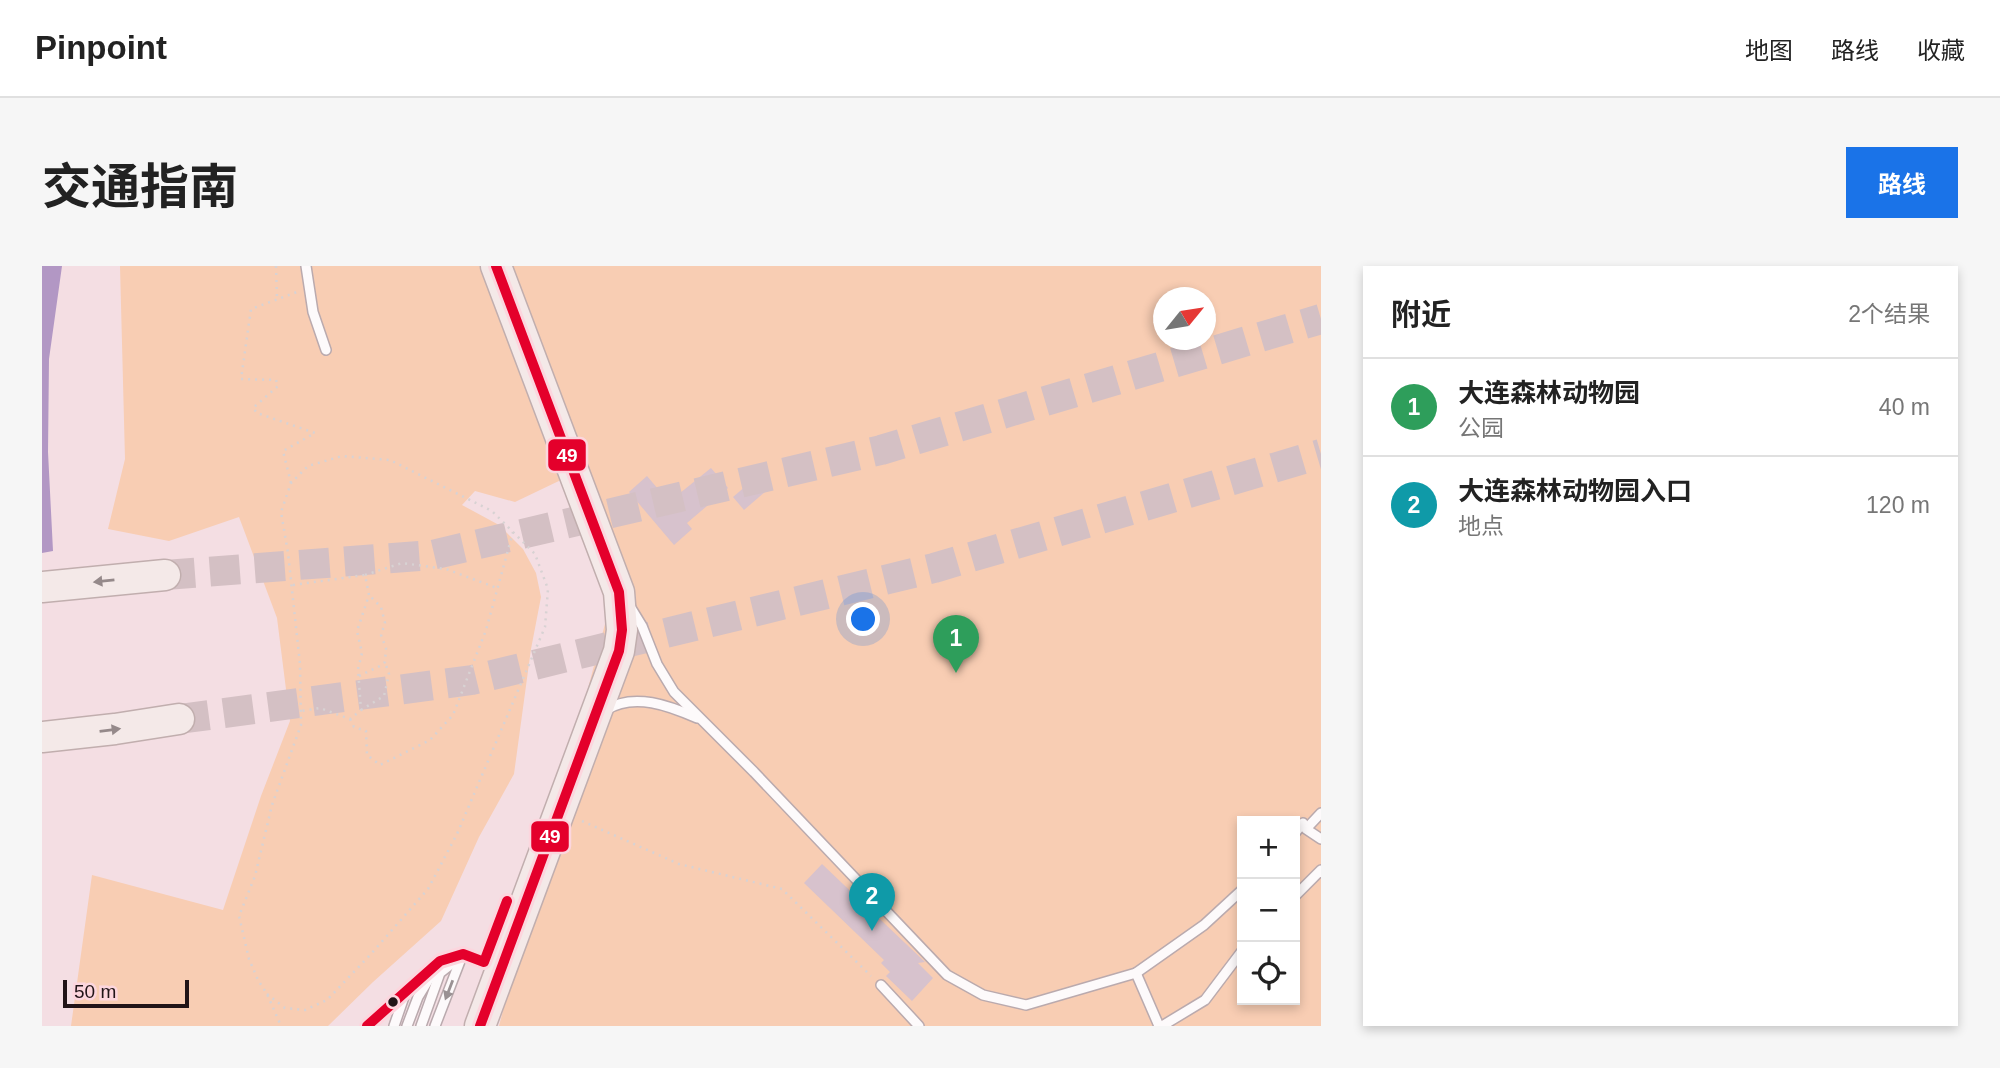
<!DOCTYPE html>
<html lang="zh">
<meta charset="utf-8">
<style>
:root{--surface:#fff;--page:#f6f6f6;--text:#222;--muted:#767676;--line:#e0e0e0;--accent:#1a73e8}
body{margin:0;font-family:Helvetica,"Noto Sans SC",sans-serif;background:var(--page);color:var(--text)}
.controls{position:absolute;right:21px;bottom:21px;display:grid;overflow:hidden;border-radius:0px;box-shadow:0 4px 10px #0003}
.controls button{width:63px;height:63px;display:grid;place-items:center;padding:0;border:0;border-bottom:2px solid var(--line);background:var(--surface);color:var(--text);font:35px sans-serif}
.compass{position:absolute;left:1111px;top:21px;width:63px;height:63px;border-radius:50%;background:var(--surface);box-shadow:0 4px 10px #0003;rotate:60deg}
.scale{position:absolute;left:21px;bottom:18px;width:126px;box-sizing:border-box;padding-left:7px;border:4px solid #211417;border-top:0;font-size:19px;line-height:24px;white-space:nowrap;color:#211417;-webkit-text-stroke:5px #fcd6de;paint-order:stroke}
.you{position:absolute;left:822px;top:354px;width:24px;height:24px;margin:-18px;border:5px solid #fff;border-radius:50%;background:#1a73e8;box-shadow:0 0 0 10px #1a73e833}
.badge{display:grid;place-items:center;width:46px;height:46px;border-radius:50%;background:var(--accent);color:#fff;font-size:23px;font-weight:700}
.pin{position:absolute;translate:-50% -58px;filter:drop-shadow(0 2px 4px #0008)}
.pin::after{content:'';position:absolute;top:37px;width:24px;height:21px;background:inherit;clip-path:polygon(0 0,100% 0,50% 100%)}
.list{margin:0;padding:0;list-style:none}
h2{display:flex;justify-content:space-between;align-items:center;height:91px;margin:0;padding:0 28px;font-size:30px}
h2 small{font-size:23px;font-weight:400;color:var(--muted)}
.list li{display:grid;grid-template-columns:46px 1fr auto;gap:21px;align-items:center;box-sizing:border-box;height:98px;padding:0 28px;border-top:2px solid var(--line)}
.list b{display:block;font-size:26px;white-space:nowrap}
.list p{margin:0;font-size:23px;white-space:nowrap;color:var(--muted)}
.list em{font-size:23px;font-style:normal;color:var(--muted)}
.icon{flex:none;width:38px;height:38px;fill:none;stroke:currentColor;stroke-width:2;stroke-linecap:round;stroke-linejoin:round}
.map{position:relative;flex:none;width:1279px;height:760px;overflow:hidden;border-radius:0px}
header{display:flex;align-items:center;gap:42px;box-sizing:border-box;height:98px;padding:0 35px;background:var(--surface);border-bottom:2px solid var(--line)}
header strong{font-size:33px}
nav{display:flex;gap:38px;margin-inline-start:auto;font-size:24px}
.intro{display:flex;align-items:center;justify-content:space-between;box-sizing:border-box;height:168px;padding:0 42px}
h1{margin:0;font-size:49px}
.button{padding:18px 32px;border-radius:0px;background:var(--accent);color:#fff;font-size:24px;font-weight:700}
main{display:flex;gap:42px;padding:0 42px}
aside{flex:1;background:var(--surface);border-radius:0px;box-shadow:0 4px 10px #0003}
.map>svg:first-child{display:block}
.green{fill:#f8cdb3;fill-rule:evenodd}
.water{fill:#b297c4}
.building{fill:#d7c2cd}
.lines{fill:none;stroke-linecap:round;stroke-linejoin:round}
.trunk-tunnel{stroke:#d4c0c4;stroke-width:30;stroke-dasharray:30 15;stroke-linecap:butt}
.service-casing{stroke:#baaaae;stroke-width:12}
.trunk-casing{stroke:#c1aeae;stroke-width:33}
.path{stroke:#d8d2d3;stroke-width:2.5;stroke-dasharray:2 5;stroke-linecap:butt}
.service{stroke:#fdfafb;stroke-width:9}
.trunk{stroke:#f4e9e8;stroke-width:30}
.bus-1-casing{stroke:#fcd6de;stroke-width:16}
.bus-1{stroke:#e4002b;stroke-width:10}
.oneway{fill:#95898a}
.oneway2{fill:#9a9294}
.bus-dot{fill:#211417;stroke:#fcd6de;stroke-width:2.5}
.line-badge{stroke:#fcd6de;stroke-width:2.5}
.badge-label{font-size:19px;text-anchor:middle;font-weight:bold;fill:#fff}
</style>
<header>
<strong>Pinpoint</strong>
<nav><a>地图</a><a>路线</a><a>收藏</a></nav>
</header>
<div class="intro"><h1>交通指南</h1><a class="button">路线</a></div>
<main>
<div class="map">
<svg width="1279" height="760" viewBox="0 0 1279 760">
<rect width="100%" height="100%" fill="#f4dee3"/>
<path class="green" d="M78 0H1279V760H457L578 301 544 202 473 236 433 225 420 239 457 259 481 283 494 307 499 331 489 383 472 508 437 571 399 655 331 716 286 760H29L50 609 181 644 219 530 248 455 235 352 197 251 127 275 66 263 83 193ZM1122 32H1164V74H1122ZM1200 555H1253V734H1200Z"/>
<polygon class="water" points="0,0 20,0 7,93 6,186 11,285 0,287"/>
<g class="building">
<polygon points="669,202 686,222 645,257 650,263 632,279 587,226 605,210 627,236"/>
<polygon points="712,213 723,226 702,244 691,231"/>
<polygon points="780,598 883,696 876,697 891,712 870,735 844,710 848,706 839,697 842,694 762,617"/>
</g>
<g class="lines">
<g class="trunk-tunnel">
<polyline points="123,309 390,289 839,184 1279,53"/>
<polyline points="137,453 430,414 892,302 1279,188"/>
</g>
<g class="service-casing">
<g id="service">
<polyline points="264,0 271,46 284,84"/>
<polyline points="589,342 600,360 615,398 632,426 712,506 905,709 941,729 984,739 1094,707 1117,760"/>
<path d="M564 444C592 426 628 440 655 452"/>
<polyline points="1279,547 1264,563 1279,573"/>
<polyline points="1253,567 1261,557"/>
<polyline points="1253,630 1279,604"/>
<polyline points="1094,707 1162,659 1200,624"/>
<polyline points="839,719 877,760"/>
<polyline points="325,760 398,695 421,688 455,701"/>
<polyline points="352,760 364,725"/>
<polyline points="365,760 376,731 392,705"/>
<polyline points="379,760 398,707 417,692"/>
<polyline points="393,760 420,690"/>
<polyline points="1120,760 1163,734 1200,685"/>
</g>
</g>
<g class="trunk-casing">
<g id="trunk">
<polyline points="0,321 123,309"/>
<polyline points="0,471 73,463 137,453"/>
<polyline points="438,760 577,385 580,364 577,326 454,0"/>
</g>
</g>
<g class="path">
<polyline points="234,0 235,33"/>
<polyline points="249,217 241,185 273,167 215,147 211,142 236,120 234,114 199,113 209,43 255,26"/>
<polyline points="323,309 360,297 404,303 455,322"/>
<polyline points="251,319 323,309 327,329 315,365 320,387 316,403 319,444 308,453 278,442 259,445"/>
<polyline points="317,410 338,400 343,396 344,382 339,369 343,357 339,341 327,329"/>
<polyline points="319,444 342,430 347,408 343,396"/>
<polyline points="308,453 312,461 324,465 325,489 338,499 388,474 411,449 444,364 471,266"/>
<polyline points="540,555 637,598 740,623 829,710"/>
<polyline points="225,728 243,742 263,744 285,734 329,688 386,623 415,568 503,361 506,323 493,288 450,245 348,194 300,190 266,200 249,217 239,246 246,287 258,398 259,459 230,539 213,610 197,650 207,693 216,714 225,728 239,760"/>
</g>
<use href="#service" class="service"/>
<use href="#trunk" class="trunk"/>
<g class="bus-1-casing">
<g id="bus-1">
<polyline points="325,760 398,695 421,688 442,696 465,635"/>
<polyline points="438,760 577,385 580,364 577,326 454,0"/>
</g>
</g>
<use href="#bus-1" class="bus-1"/>
</g>
<defs><path id="oneway-solid" d="M-6-.8H1V-3.2L6.5 0L1 3.2V.8H-6Z" transform="scale(1.75)"/></defs>
<g class="oneway">
<use href="#oneway-solid" transform="translate(62 315) rotate(174)"/>
<use href="#oneway-solid" transform="translate(68 464) rotate(-7)"/>
</g>
<use class="oneway2" href="#oneway-solid" transform="translate(407 724) rotate(111)"/>
<circle class="bus-dot" cx="351" cy="736" r="6"/>
<g class="line-badge">
<rect x="505" y="172" width="40" height="34" rx="7" fill="#e4002b"/>
<rect x="488" y="554" width="40" height="33" rx="7" fill="#e4002b"/>
</g>
<g class="badge-label">
<text x="525" y="196">49</text>
<text x="508" y="577">49</text>
</g>
</svg>
<div class="controls">
<button>+</button>
<button>−</button>
<button><svg class="icon" aria-label="locate" viewBox="0 0 24 24"><circle cx="12" cy="12" r="6"/><path d="M12 2v4M12 18v4M2 12h4M18 12h4"/></svg></button>
</div>
<svg class="compass" viewBox="-18 -18 36 36"><path d="M0-13l5 13h-10z" fill="#e53935"/><path d="M0 13l5-13h-10z" fill="#767676"/></svg>
<div class="scale">50 m</div>
<div class="you"></div>
<div class="pin badge" style="left:914px;top:407px;background:#2e9e5b">1</div>
<div class="pin badge" style="left:830px;top:665px;background:#0f9aa8">2</div>
</div>
<aside>
<h2>附近<small>2个结果</small></h2>
<ul class="list">
<li><span class="badge" style="background:#2e9e5b">1</span><div><b>大连森林动物园</b><p>公园</p></div><em>40 m</em></li>
<li><span class="badge" style="background:#0f9aa8">2</span><div><b>大连森林动物园入口</b><p>地点</p></div><em>120 m</em></li>
</ul>
</aside>
</main>
